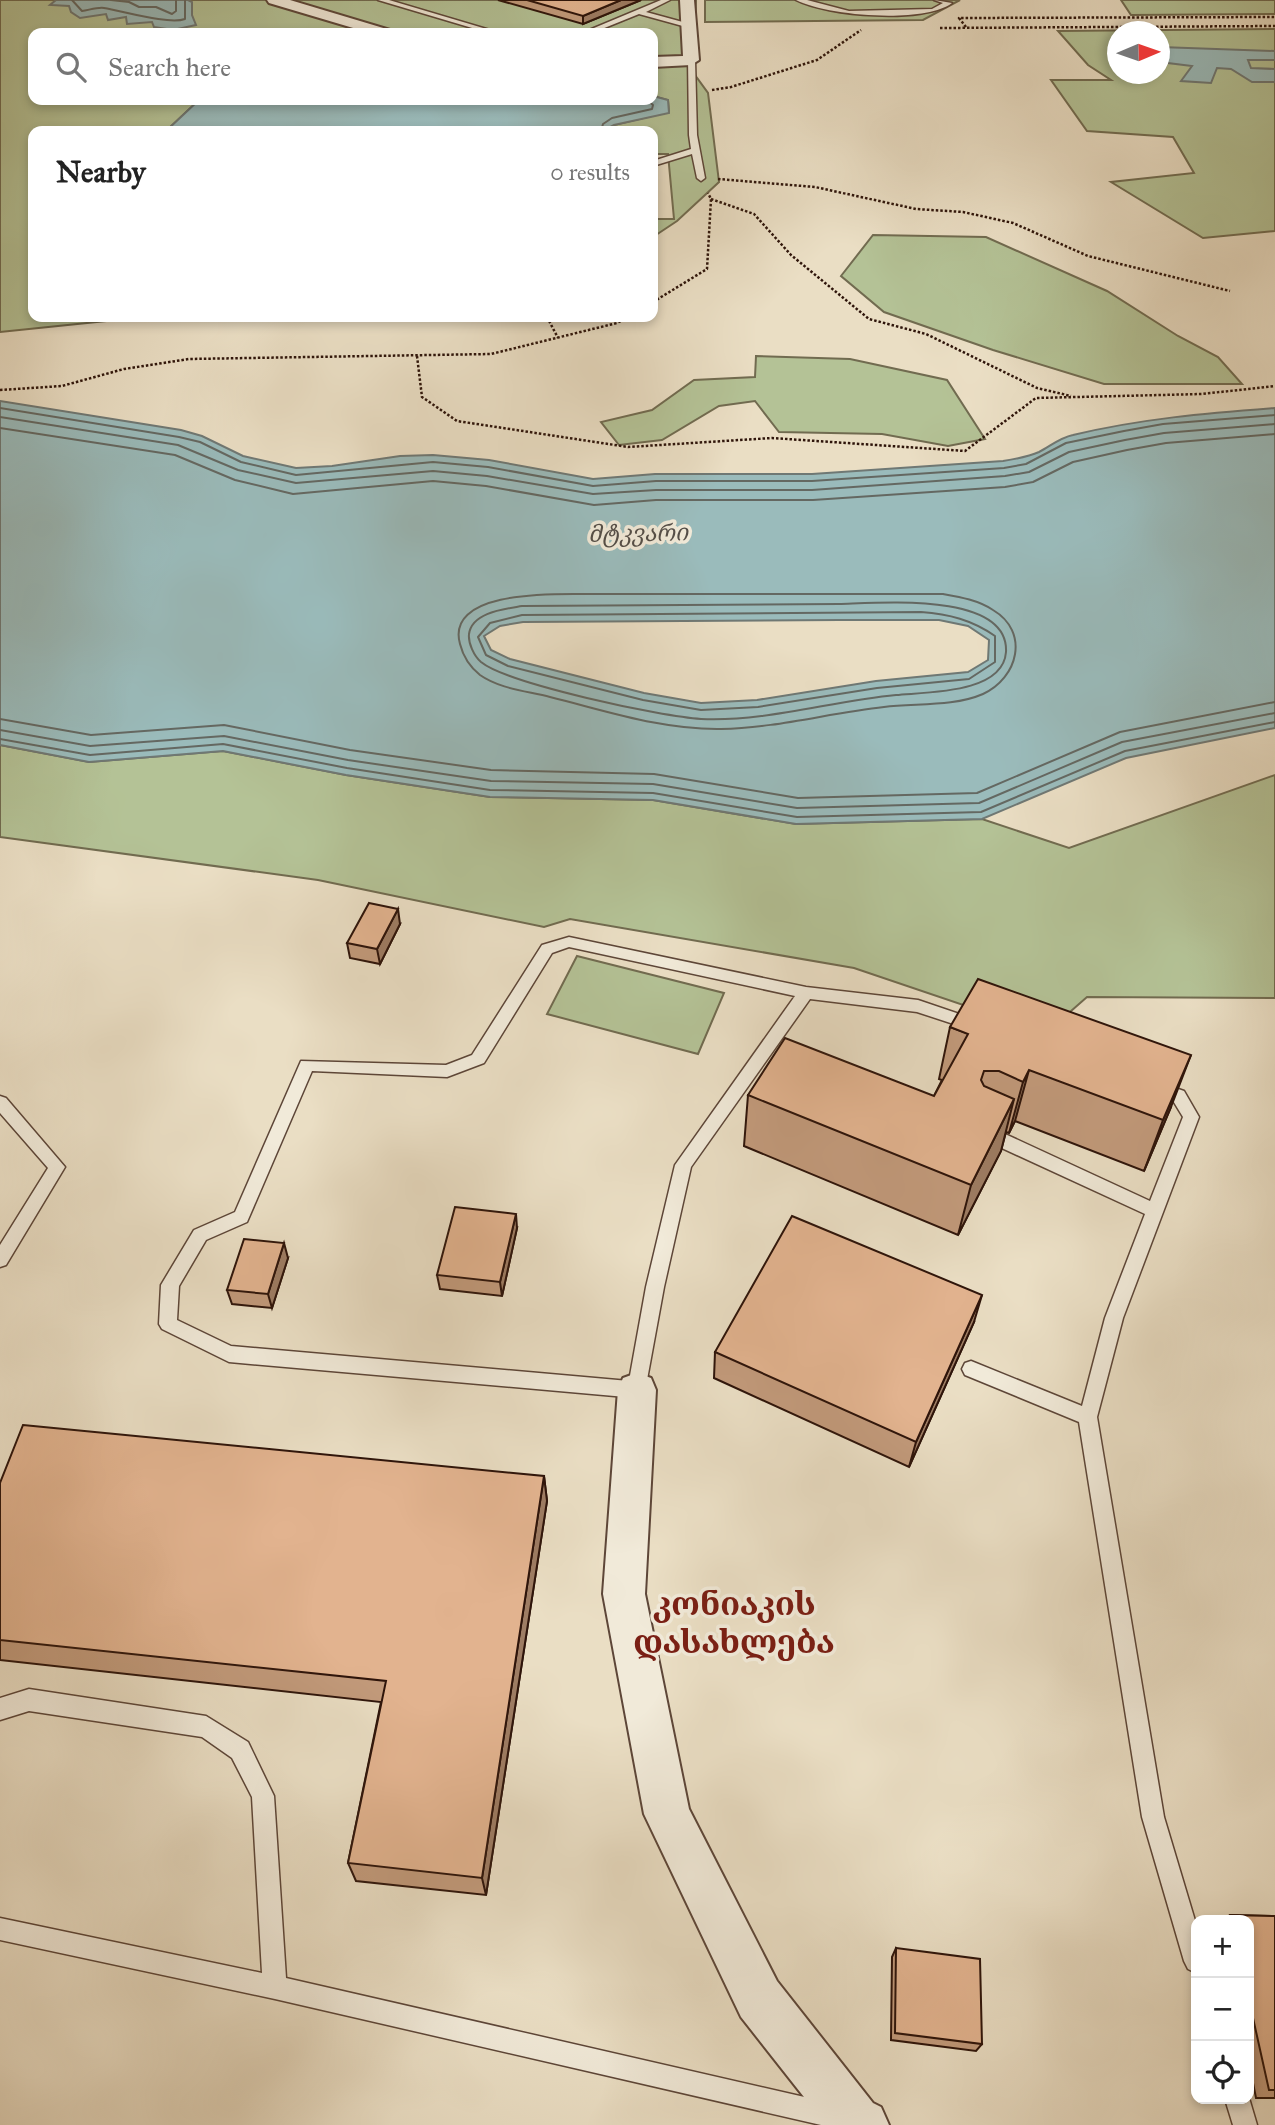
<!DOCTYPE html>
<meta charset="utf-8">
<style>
:root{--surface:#fff;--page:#f6f6f6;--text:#222;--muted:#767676;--line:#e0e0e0}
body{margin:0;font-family:"IM FELL Great Primer","Noto Serif Georgian",serif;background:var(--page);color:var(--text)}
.controls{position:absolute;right:21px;bottom:21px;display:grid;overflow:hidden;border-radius:14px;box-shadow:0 4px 10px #0003}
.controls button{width:63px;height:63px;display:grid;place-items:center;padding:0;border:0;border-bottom:2px solid var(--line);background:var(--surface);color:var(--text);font:35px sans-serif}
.compass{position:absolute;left:1107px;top:21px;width:63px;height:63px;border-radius:50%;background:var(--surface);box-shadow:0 4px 10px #0003;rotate:88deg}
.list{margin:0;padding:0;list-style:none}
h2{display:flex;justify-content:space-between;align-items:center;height:91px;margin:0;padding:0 28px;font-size:30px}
h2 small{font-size:23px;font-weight:400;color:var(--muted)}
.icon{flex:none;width:38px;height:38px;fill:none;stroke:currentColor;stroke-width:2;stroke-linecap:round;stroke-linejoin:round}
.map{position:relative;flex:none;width:1275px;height:2125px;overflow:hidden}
.search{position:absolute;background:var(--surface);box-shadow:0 4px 10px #0003;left:28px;top:28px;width:630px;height:77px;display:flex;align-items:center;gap:18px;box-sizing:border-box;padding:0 24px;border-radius:14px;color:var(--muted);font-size:26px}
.panel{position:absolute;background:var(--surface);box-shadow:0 4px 10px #0003;left:28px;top:126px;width:630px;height:196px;border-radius:14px}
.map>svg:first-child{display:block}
.green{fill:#b4c296;stroke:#716b50;stroke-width:2;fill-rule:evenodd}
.water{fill:#9abbbb;stroke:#6f7874;stroke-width:2;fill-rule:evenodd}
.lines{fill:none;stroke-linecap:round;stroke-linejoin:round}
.shore{stroke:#646862;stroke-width:2}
.lane-casing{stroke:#5d4638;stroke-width:3}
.street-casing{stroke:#5d4638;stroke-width:4}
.path{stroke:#2e140a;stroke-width:2.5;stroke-dasharray:2.5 2;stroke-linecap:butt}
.lane{fill:#f1ead9;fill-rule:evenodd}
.street{fill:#f1ead9;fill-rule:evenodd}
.wall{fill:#c29a7b;stroke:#2e140a;stroke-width:2}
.shaded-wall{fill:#9e7d64;stroke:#2e140a;stroke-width:2}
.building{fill:#e2b38f;stroke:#2e140a;stroke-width:2}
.labels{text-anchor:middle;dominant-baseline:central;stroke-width:7;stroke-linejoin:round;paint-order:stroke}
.far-water-label{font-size:23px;font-style:italic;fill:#544e48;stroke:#f1ead9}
.near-neighbourhood-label{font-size:33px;font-weight:bold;fill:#7a1f14;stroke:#f1ead9}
</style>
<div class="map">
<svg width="1275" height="2125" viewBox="0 0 1275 2125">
<rect width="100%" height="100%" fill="#eadec4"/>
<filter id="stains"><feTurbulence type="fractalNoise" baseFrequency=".00286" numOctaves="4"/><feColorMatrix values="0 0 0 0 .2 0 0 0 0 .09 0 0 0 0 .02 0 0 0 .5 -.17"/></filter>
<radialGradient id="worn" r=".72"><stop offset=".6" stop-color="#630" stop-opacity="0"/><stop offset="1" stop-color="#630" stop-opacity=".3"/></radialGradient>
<g class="green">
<polygon points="0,0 696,0 695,33 687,64 708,93 719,182 677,221 653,237 653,219 674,219 668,154 653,154 653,131 603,131 614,125 669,112 668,100 653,96 653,33 33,33 33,100 199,100 166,131 33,131 33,317 108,317 106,321 0,332"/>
<polygon points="705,0 960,0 923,20 705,22"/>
<polygon points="1121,0 1275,0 1275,14 1131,15"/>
<path d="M1275 29V231L1203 238 1111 182 1194 173 1173 137 1087 131 1051 80H1111L1088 65 1058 31ZM1118 32H1160V74H1118Z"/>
<polygon points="873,235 986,237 1107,291 1178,336 1218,357 1242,384 1104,384 993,350 884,312 841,276"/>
<polygon points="756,356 850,359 947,380 985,439 948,446 882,434 779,432 755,401 719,406 662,440 619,445 601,422 652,410 694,380 755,377"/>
<polygon points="0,745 89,762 223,751 346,775 490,797 653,800 796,824 982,819 1069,848 1275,775 1275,998 1087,997 1046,1033 854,968 570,919 544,927 318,880 0,837"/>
<polygon points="577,956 724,993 698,1054 547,1014"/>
</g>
<g class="water">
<polygon points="56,0 188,0 192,2 192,15 196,25 173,30 154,27 152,22 127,24 126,17 108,20 106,14 80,18 71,12 69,6 50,5"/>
<polygon points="1160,47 1275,51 1275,60 1248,60 1251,68 1275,69 1275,82 1252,82 1231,69 1217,68 1211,83 1181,81 1192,66 1160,62"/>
<polygon points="653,96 668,100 669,113 614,125 603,131 166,131 199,100 653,100"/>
<path d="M0 401 181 430 202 436 243 456 296 468 332 466 400 456 433 455 489 460 593 479 655 474H812L1003 461C1016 459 1028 457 1039 452 1051 446 1059 438 1073 435 1139 419 1207 413 1275 408V728L1126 758 982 819 796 824 653 800 490 797 346 775 223 751 89 762 0 745ZM839 620H939L968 626 989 640 988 660 968 672 876 681 757 700 701 703 644 693 510 659 491 650 484 636 500 626 523 622Z"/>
</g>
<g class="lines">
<g class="shore">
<path d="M72 0 82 11C89 10 98 7 104 8 123 11 169 25 185 19V0"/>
<polyline points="111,0 129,2 139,7 156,7 172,14 176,11 176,0"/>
<polyline points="601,131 603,124 612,118 652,109 653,105 647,100"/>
<polyline points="0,408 179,437 200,442 241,462 296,475 433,462 488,467 593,486 656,481 812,481 1004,468 1026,464 1066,443 1124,431 1163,424 1275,415"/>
<polyline points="0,417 178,445 238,470 296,483 433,471 487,476 593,494 656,490 812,490 1005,476 1029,472 1069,452 1125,440 1164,433 1275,424"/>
<polyline points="0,428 175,455 235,480 293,494 433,481 486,486 594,505 656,500 813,500 1005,487 1033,482 1073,462 1127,450 1166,443 1275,434"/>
<path d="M585 594H943C960 597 978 600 993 610 1030 632 1018 678 983 694 953 707 916 703 884 707 829 713 776 728 721 729 662 730 607 711 550 697 527 691 500 689 480 675 470 667 463 656 460 644 445 590 555 594 585 594Z"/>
<path d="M839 604C878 603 1009 591 1006 652 1003 694 926 692 896 695 831 701 767 722 701 719 663 717 508 684 481 662 474 656 468 643 469 634 472 612 505 609 522 606Z"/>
<path d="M921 612C949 614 972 620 995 636V662L969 679 877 688 758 707 701 710 643 700 508 666 486 655 478 637 490 623 522 615Z"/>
<polyline points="0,719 91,735 224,725 350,750 491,770 654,774 798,798 977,793 1120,732 1275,702"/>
<polyline points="0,730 90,746 224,736 348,760 491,781 653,784 797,808 979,803 1122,742 1275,713"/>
<polyline points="0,739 90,755 223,744 347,768 490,790 653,793 797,817 981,812 1125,751 1275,722"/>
</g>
<g class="lane-casing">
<g id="lane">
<polygon points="378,0 389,0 500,33 489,33"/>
<polygon points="661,0 670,0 646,12 690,24 690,28 639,14 592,33 582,33"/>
<path d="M796 0H807L849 11 932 9 943 3 934 0 952 3C924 24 827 16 796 0Z"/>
<polygon points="688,58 695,60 697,135 705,178 701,181 697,178 692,154 653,166 653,161 691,149 689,135"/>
<path d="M569 937 806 987 918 1000 980 1021 983 1025 975 1031 917 1012 810 999 691 1167 664 1287 644 1396 637 1398 229 1362 162 1329 159 1324 161 1285 194 1230 235 1212 301 1061 446 1065 472 1055 542 945ZM569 947 795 996 675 1165 646 1287 629 1381 231 1346 177 1320 179 1286 206 1240 247 1222 312 1071 447 1077 484 1063 552 953Z"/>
<polygon points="1155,1081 1184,1091 1199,1117 1123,1318 1097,1417 1164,1817 1196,1924 1196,1973 1188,1969 1184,1961 1142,1817 1079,1422 965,1375 962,1369 965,1363 971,1361 1082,1406 1105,1318 1145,1214 980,1138 978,1133 980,1128 992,1128 1150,1201 1183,1117 1172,1099 1149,1091 1147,1087 1149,1083"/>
<polygon points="0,1096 6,1098 65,1167 6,1265 0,1267 0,1245 48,1168 0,1113"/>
<polygon points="29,1689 206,1716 248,1742 274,1796 286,1978 835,2104 844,2107 847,2116 844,2125 821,2125 275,1999 0,1940 0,1918 262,1973 252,1797 232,1758 202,1737 29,1711 0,1720 0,1698"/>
<polygon points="1249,2098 1257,2125 1233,2125 1225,2099"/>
</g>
</g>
<g class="street-casing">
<g id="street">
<polygon points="267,0 290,0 390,30 393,33 370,33 269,3"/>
<polygon points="680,0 694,0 699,60 691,65 653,67 653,57 683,56"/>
<polygon points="637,1373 651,1378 656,1390 645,1594 689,1809 777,1981 873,2103 881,2107 889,2125 826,2125 741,2017 644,1814 603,1594 618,1390 623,1378"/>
</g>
</g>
<g class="path">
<polyline points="966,27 959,18 1275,17"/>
<polyline points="940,28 1275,26"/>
<polyline points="712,90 731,87 817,60 861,30"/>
<polyline points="718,179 815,187 916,209 963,212 1013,223 1088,256 1230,291"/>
<polyline points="711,199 754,214 791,255 869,319 926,334 1037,388 1071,396"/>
<polyline points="653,302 707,269 711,199 708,193"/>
<polyline points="547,317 558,338"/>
<polyline points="417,356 422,397 457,421 628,447 772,438 965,451 1036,398 1202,394 1275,386"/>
<polyline points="0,390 62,386 124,369 189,359 491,354 617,323 628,317"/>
</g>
<use href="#lane" class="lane"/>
<use href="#street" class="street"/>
</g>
<g class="wall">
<polygon points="498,0 641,0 583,24"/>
<polygon points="400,924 380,964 350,958 347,943"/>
<polygon points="950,1027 1171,1107 1144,1171 1015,1121 1009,1133 1006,1132 1001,1151 958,1235 744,1146 748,1095 934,1096 942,1080 939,1079"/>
<polygon points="517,1228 502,1296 440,1289 437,1275"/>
<polygon points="288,1258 272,1308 232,1304 227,1290"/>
<polygon points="974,1322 909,1467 714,1378 715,1352"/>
<polygon points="544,1476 547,1501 486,1895 356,1881 348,1863 381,1702 0,1660 0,1483"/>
<polygon points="1230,1915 1275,1916 1275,2098 1256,2098 1249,2063 1249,1920 1225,1920"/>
<polygon points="896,1948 982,2044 976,2051 891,2040 892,1957"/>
</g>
<g class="shaded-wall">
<polygon points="621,0 641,0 583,24 583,16"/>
<polygon points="398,909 400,924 380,964 377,949"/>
<polygon points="1191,1055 1171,1107 1144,1171 1163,1120"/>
<polygon points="1029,1070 1015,1121 1009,1133 1023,1082"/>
<polygon points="1014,1099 1001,1151 958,1235 971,1185"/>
<polygon points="516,1214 517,1228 502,1296 500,1282"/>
<polygon points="284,1243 288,1258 272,1308 268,1294"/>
<polygon points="982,1295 974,1322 909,1467 916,1442"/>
<polygon points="544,1476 547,1501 486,1895 482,1878"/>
</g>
<g class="building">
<polygon points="527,0 621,0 583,16"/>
<polygon points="369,903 398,909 377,949 347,943"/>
<polygon points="978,979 1191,1055 1163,1120 1029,1070 1023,1082 999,1071 984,1071 981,1080 984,1086 1014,1099 971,1185 748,1095 785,1038 934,1096 968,1034 950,1027"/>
<polygon points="455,1207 516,1214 500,1282 437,1275"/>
<polygon points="792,1216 982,1295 916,1442 715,1352"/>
<polygon points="244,1239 284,1243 268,1294 227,1290"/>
<polygon points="23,1425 544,1476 482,1878 348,1863 386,1681 0,1640 0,1483"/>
<polygon points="1230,1915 1275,1916 1275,2090 1269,2090 1249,2000 1249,1920 1231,1920"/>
<polygon points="896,1948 980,1959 982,2044 895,2033"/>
</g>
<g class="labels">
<g class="far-water-label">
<text transform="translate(638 533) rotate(-1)">მტკვარი</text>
</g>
<g class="near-neighbourhood-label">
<text x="734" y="1604">კონიაკის<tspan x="734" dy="38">დასახლება</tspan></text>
</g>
</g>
<rect width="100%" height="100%" filter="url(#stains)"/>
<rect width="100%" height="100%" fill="url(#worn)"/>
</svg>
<div class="controls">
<button>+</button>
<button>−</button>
<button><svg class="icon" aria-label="locate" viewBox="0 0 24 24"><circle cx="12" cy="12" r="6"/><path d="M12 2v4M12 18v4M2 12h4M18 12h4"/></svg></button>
</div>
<svg class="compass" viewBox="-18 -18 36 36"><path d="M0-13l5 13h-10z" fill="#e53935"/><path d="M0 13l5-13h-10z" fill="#767676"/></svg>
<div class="search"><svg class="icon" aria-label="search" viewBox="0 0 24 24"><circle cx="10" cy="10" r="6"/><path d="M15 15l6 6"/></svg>Search here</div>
<section class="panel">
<h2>Nearby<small>0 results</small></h2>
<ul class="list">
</ul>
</section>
</div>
